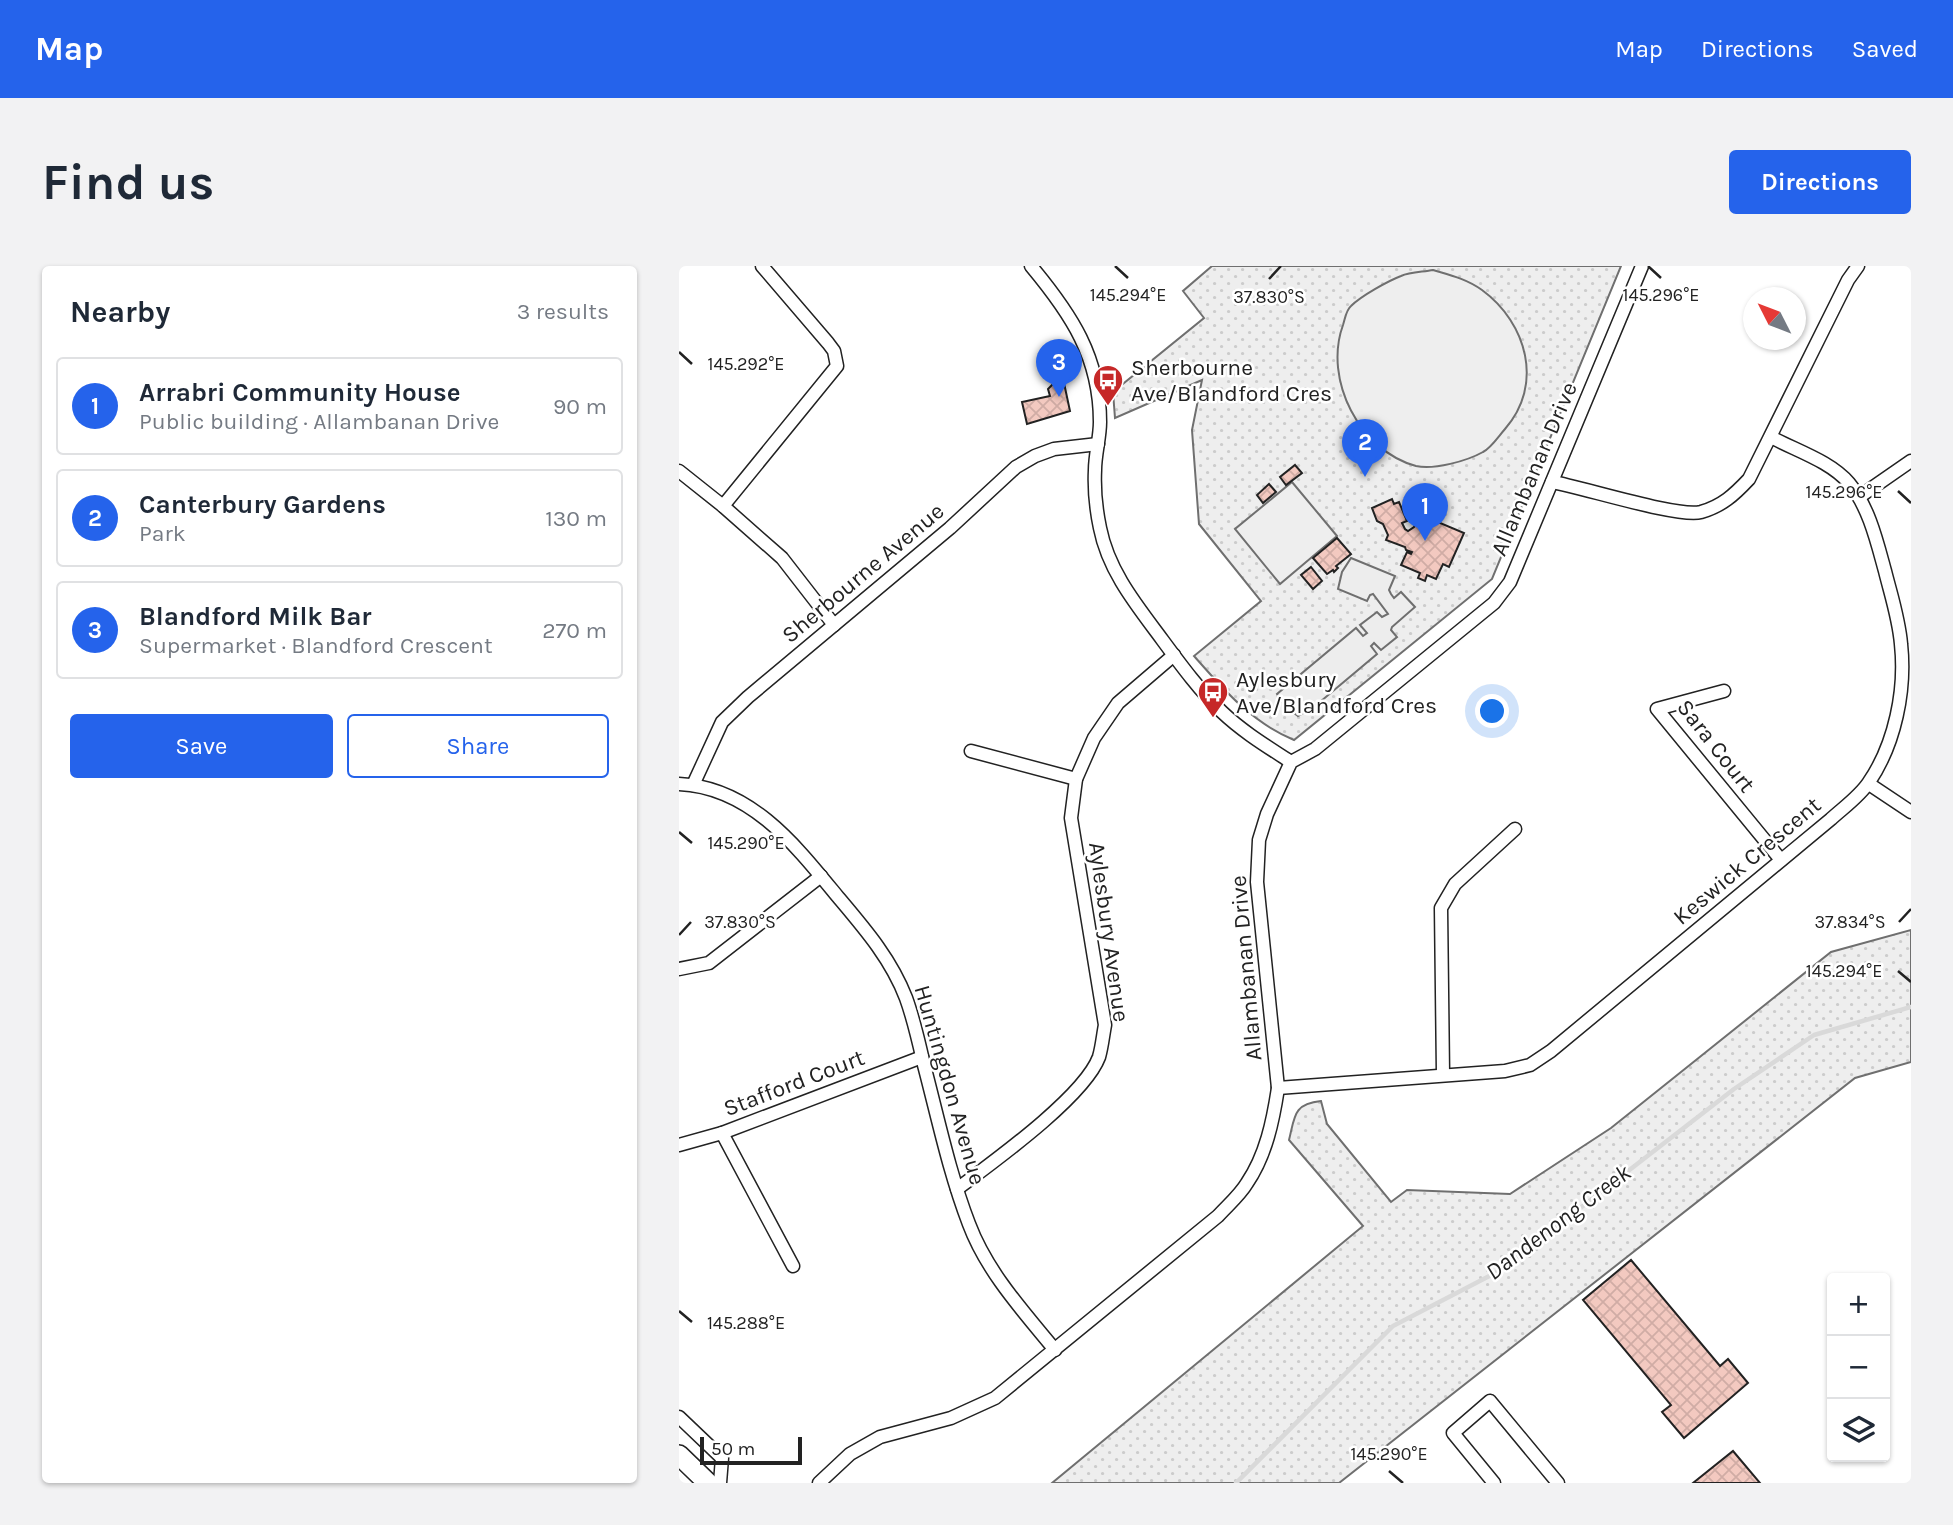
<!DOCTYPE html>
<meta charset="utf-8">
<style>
:root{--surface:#fff;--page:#f2f2f3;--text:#1f2937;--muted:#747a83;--line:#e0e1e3;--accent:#2563eb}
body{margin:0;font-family:Karla,sans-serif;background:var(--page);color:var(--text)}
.controls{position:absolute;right:21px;bottom:21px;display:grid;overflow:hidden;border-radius:7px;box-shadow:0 2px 5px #0004}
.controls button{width:63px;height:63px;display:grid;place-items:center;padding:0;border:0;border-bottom:2px solid var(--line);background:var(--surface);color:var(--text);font:35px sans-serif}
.compass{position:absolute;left:1064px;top:21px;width:63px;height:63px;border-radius:50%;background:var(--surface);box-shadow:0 2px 5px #0004;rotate:312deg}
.scale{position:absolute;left:21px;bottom:18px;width:102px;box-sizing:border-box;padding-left:7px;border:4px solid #222;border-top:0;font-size:19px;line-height:24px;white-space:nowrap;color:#222;-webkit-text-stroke:5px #fff;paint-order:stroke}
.you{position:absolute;left:814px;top:446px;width:24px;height:24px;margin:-18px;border:5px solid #fff;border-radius:50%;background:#1a73e8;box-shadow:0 0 0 10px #1a73e833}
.badge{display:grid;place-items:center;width:46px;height:46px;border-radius:50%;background:var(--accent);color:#fff;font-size:23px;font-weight:700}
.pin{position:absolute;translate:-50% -58px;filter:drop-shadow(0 2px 4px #0008)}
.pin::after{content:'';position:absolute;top:37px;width:24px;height:21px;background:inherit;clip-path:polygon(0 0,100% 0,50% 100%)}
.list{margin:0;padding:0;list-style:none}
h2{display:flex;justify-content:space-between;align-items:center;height:91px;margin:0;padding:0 28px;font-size:30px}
h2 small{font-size:23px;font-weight:400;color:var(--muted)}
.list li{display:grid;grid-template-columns:46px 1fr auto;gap:21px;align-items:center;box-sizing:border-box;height:98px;margin:0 14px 14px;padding:0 14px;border:2px solid var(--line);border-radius:7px}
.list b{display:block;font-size:26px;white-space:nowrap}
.list p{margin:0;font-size:23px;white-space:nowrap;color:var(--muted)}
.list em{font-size:23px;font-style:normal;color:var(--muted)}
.actions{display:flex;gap:14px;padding:21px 28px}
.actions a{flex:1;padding:16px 0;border:2px solid var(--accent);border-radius:7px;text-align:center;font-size:24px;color:var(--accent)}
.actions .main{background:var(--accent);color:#fff}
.icon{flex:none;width:38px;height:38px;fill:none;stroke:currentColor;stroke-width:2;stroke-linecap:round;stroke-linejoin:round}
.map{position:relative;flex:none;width:1232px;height:1217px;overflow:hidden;border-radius:7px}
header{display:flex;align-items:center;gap:42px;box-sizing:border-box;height:98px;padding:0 35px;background:var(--accent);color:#fff}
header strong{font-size:33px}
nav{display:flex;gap:38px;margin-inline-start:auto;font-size:24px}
.intro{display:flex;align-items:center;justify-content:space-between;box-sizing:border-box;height:168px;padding:0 42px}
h1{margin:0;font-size:49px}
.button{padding:18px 32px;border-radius:7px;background:var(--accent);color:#fff;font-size:24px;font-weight:700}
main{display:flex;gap:42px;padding:0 42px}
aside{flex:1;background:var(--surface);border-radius:7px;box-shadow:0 2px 5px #0004}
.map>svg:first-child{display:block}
.park{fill:url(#park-dots);stroke:#6f6f6f;stroke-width:2}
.pitch{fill:#eee;stroke:#6f6f6f;stroke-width:2}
.parking{fill:#ededed;stroke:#6f6f6f;stroke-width:2}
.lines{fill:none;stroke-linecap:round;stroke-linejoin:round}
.stream{stroke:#d9d9d9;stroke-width:4.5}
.building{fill:url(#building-cross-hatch);stroke:#222;stroke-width:2}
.minor-casing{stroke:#222;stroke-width:15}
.primary-casing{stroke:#222;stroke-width:22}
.minor{stroke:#fff;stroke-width:12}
.primary{stroke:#fff;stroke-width:19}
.ticks{fill:none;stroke:#222;stroke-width:2.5}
.labels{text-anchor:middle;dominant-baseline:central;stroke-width:5;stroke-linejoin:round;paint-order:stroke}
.poi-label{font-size:23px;fill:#222;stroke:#fff;text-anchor:start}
.street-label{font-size:23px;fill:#222;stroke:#fff}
.water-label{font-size:24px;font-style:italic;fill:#222;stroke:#fff}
.ticks-label{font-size:18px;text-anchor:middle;fill:#222;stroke:#fff;stroke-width:5;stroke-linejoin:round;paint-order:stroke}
</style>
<header>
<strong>Map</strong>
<nav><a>Map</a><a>Directions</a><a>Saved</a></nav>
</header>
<div class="intro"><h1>Find us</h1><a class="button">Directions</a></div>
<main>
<aside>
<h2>Nearby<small>3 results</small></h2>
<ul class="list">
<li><span class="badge">1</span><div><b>Arrabri Community House</b><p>Public building · Allambanan Drive</p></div><em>90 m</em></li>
<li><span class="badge">2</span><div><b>Canterbury Gardens</b><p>Park</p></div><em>130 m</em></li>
<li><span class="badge">3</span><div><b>Blandford Milk Bar</b><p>Supermarket · Blandford Crescent</p></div><em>270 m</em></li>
</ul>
<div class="actions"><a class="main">Save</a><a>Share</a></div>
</aside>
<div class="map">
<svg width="1232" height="1217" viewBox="0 0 1232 1217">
<defs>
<pattern id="park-dots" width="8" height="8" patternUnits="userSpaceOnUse" patternTransform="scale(1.75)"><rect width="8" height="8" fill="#eee"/><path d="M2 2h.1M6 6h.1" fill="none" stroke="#ccc" stroke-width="1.8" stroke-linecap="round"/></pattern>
<pattern id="building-cross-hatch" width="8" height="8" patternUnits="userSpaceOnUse" patternTransform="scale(1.75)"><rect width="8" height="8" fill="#f3c9c0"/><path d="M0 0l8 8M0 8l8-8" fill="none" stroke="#d0aca5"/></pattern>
</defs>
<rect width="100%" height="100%" fill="#fff"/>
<g class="park">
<path d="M533 0H942L813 313 615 474C572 456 545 424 515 390L582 335 520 258 513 164 523 114 436 152 434 126 525 52 504 25Z"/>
<path d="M1232 664V796L1176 812 660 1217H373L684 960 610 874C616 850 614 838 642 835L648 858 712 936 728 924 831 928 932 862 1152 686Z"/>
</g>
<g class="pitch">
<path d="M754 4C771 9 788 13 803 24 848 57 865 119 826 163 819 171 812 182 804 186 788 195 755 204 737 200 681 185 644 114 664 59 666 53 667 44 672 40 682 30 709 15 722 10 731 6 744 6 754 4Z"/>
<polygon points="613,216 658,270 601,318 556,263"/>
</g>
<polygon class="parking" points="672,292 716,310 710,324 712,328 715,332 722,326 736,341 713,361 712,364 718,371 702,384 695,377 692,380 698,388 635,441 619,450 606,440 598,428 677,362 684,370 688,367 681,359 698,346 703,351 709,348 694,328 691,329 688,335 659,323 663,306"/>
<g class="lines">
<polyline class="stream" points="557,1217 714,1060 820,1005 1055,823 1135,769 1232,741"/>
</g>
<g class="building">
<polygon points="385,117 391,145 348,158 343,136 371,130 369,123 373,119"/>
<polygon points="616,199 623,207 607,219 601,211"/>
<polygon points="590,218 597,226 584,237 578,229"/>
<polygon points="713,233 715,238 720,236 728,255 723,257 726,263 729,265 735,261 740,248 785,267 770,301 764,298 757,313 748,309 746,315 739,312 741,307 722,299 728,286 732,288 733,286 727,284 726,281 707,274 709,269 704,258 698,255 693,242"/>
<polygon points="658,272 672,288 657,300 659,302 655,306 654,304 648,308 634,292"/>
<polygon points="632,301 643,315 634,323 622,309"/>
<polygon points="952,994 1041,1100 1049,1093 1069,1117 1005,1172 983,1146 992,1139 904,1034"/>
<polygon points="1054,1185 1081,1217 1014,1217"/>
</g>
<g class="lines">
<g class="minor-casing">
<g id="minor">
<path d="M352 0C392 48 421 91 421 156 421 172 416 188 416 204 415 224 417 243 421 262 429 303 455 336 479 368 499 395 519 423 543 446 564 466 589 481 612 496"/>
<polyline points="0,205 44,240 103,292 155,359"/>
<path d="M873 216C903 221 999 252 1022 246 1043 240 1055 229 1070 213L1169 14 1179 0"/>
<polyline points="1180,231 1232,195"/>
<polyline points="44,240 158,100 155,85 149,77 83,0"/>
<polyline points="1045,425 978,443 1102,594"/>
<polyline points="292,485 397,513"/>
<path d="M0 518C72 521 118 581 159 631 186 663 212 693 227 732 235 754 240 777 245 799 259 852 270 906 290 958 308 1006 344 1045 376 1084"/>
<polyline points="1190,518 1232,546"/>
<polyline points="14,519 43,456 69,431 271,262 337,201 356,190 375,183 419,178"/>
<polyline points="0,703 30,697 142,610"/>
<polyline points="764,808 762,642 776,618 836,563"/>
<path d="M599 822 826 805 851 799 872 785 1152 553C1164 542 1181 530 1190 516 1216 478 1227 424 1222 378 1220 353 1212 329 1206 305 1198 276 1190 241 1170 217 1151 195 1118 185 1092 171"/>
<polyline points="43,867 114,1000"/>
<polyline points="0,879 43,867 243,791"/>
<path d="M278 923C314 896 405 831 420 791 423 781 424 769 426 759L392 552 397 513 415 472 439 437 495 389"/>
<polyline points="0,1151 43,1192 41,1217"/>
<path d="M140 1217 171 1188 201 1171 272 1152 316 1132 539 950C548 940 561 929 568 917 587 889 594 855 599 822L578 616 580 574 588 548 612 496 636 483 815 337 831 316 963 0"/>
<polyline points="815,1217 774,1167 811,1135 879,1217"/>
</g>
</g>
<g class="primary-casing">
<polyline id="primary" points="0,1189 29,1217"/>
</g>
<use href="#minor" class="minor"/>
<use href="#primary" class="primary"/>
</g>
<path class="ticks" d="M436 0 449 12M969 0 982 12M590 13 602 0M0 86 13 98M1219 225 1232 237M0 566 13 577M1220 656 1232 643M0 669 12 656M1219 705 1232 716M0 1045 13 1056M710 1205 724 1217"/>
<defs>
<g id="bus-pin" transform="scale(1.575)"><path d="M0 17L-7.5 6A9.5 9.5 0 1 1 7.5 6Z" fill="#c62828" stroke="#fff"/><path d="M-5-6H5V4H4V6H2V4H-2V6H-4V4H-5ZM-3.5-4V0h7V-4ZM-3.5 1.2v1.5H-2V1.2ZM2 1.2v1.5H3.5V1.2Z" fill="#fff"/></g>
</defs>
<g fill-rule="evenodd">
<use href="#bus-pin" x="429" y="114"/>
<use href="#bus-pin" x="534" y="426"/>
</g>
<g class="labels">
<g class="poi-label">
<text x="452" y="101">Sherbourne<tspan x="452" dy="26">Ave/Blandford Cres</tspan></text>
<text x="557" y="413">Aylesbury<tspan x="557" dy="26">Ave/Blandford Cres</tspan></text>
</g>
<g class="street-label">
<text transform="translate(855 203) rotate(-67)">Allambanan Drive</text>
<text transform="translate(184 307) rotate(-40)">Sherbourne Avenue</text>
<text transform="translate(1037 480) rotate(52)">Sara Court</text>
<text transform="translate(1068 595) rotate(-40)">Keswick Crescent</text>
<text transform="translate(430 666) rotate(82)">Aylesbury Avenue</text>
<text transform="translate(567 702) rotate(-95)">Allambanan Drive</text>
<text transform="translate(115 817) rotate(-21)">Stafford Court</text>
<text transform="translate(271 819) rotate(74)">Huntingdon Avenue</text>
</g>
<g class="water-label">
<text transform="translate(879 956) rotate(-37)">Dandenong Creek</text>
</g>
</g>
<g class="ticks-label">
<text x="449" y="35">145.294°E</text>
<text x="982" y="35">145.296°E</text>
<text x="590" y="37">37.830°S</text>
<text x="67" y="104">145.292°E</text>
<text x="1165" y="232">145.296°E</text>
<text x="67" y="583">145.290°E</text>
<text x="1171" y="662">37.834°S</text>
<text x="61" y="662">37.830°S</text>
<text x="1165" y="711">145.294°E</text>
<text x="67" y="1063">145.288°E</text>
<text x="710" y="1194">145.290°E</text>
</g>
</svg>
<div class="controls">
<button>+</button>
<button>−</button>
<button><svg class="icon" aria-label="layers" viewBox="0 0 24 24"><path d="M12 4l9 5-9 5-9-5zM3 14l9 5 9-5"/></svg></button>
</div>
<svg class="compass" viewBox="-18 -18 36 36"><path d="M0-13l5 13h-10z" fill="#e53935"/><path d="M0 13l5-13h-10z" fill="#747a83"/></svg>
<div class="scale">50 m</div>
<div class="you"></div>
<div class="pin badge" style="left:746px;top:275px">1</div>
<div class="pin badge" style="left:686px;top:211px">2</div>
<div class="pin badge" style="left:380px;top:131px">3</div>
</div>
</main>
